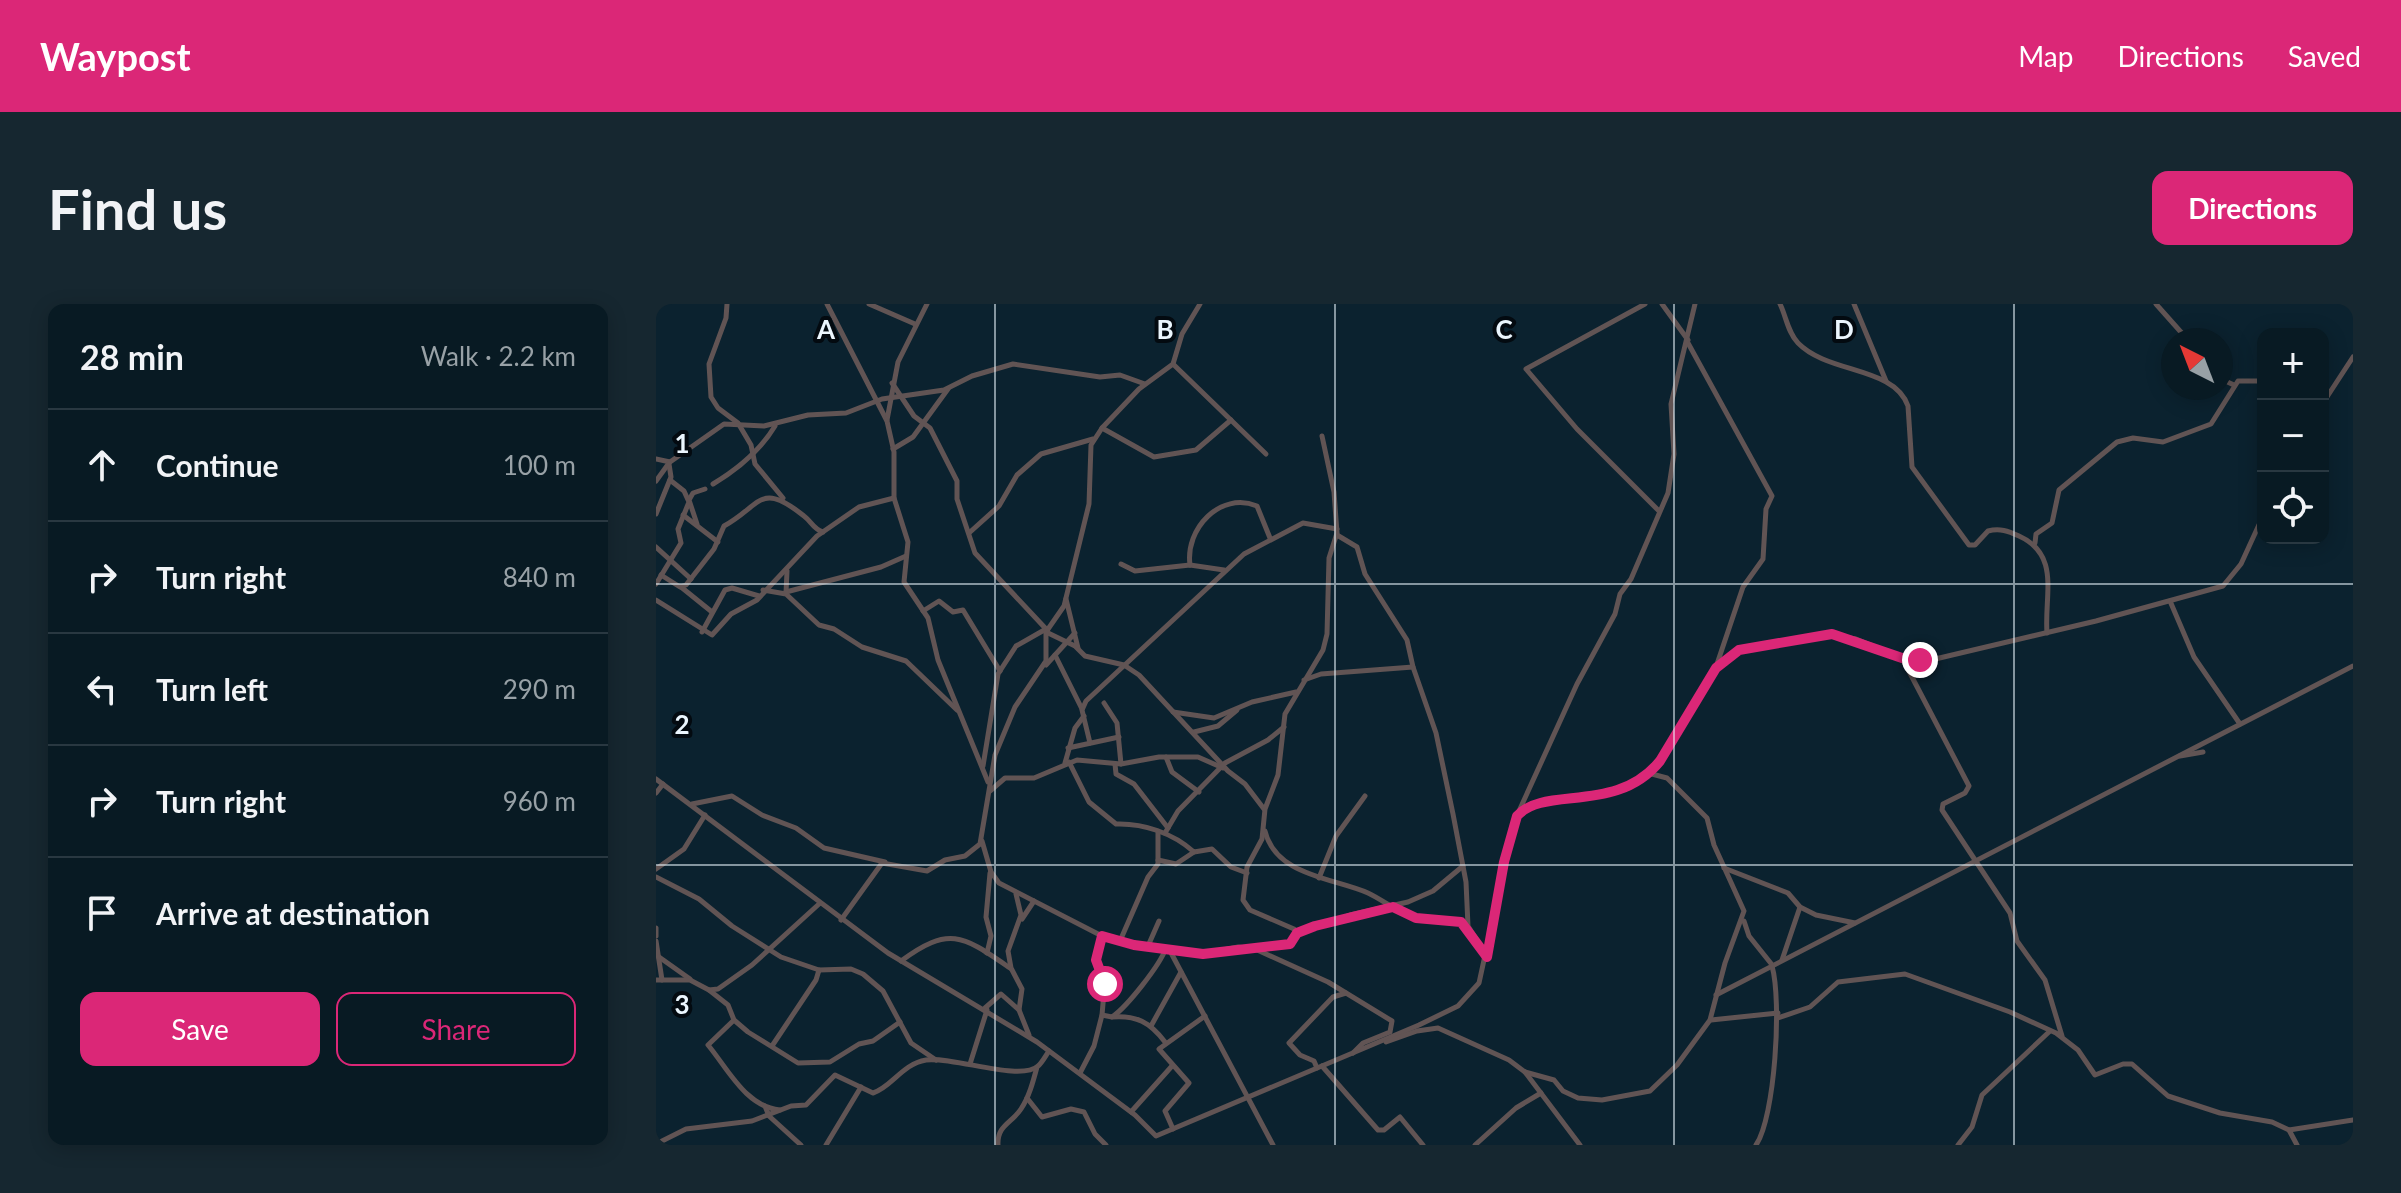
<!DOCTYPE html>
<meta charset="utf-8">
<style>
:root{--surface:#081a23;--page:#162730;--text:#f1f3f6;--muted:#98a1a6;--line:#293841;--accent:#db2777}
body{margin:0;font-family:Lato,sans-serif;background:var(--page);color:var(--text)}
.controls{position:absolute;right:24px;top:24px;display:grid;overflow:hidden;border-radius:16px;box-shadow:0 4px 20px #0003}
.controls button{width:72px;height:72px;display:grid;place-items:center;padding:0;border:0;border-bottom:2px solid var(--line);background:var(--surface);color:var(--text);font:40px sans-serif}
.compass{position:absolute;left:1505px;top:24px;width:72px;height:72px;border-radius:50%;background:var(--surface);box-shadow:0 4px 20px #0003;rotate:318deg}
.stop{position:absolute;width:24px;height:24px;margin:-18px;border:6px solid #db2777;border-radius:50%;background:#fff}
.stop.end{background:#db2777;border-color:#fff;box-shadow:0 2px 8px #0008}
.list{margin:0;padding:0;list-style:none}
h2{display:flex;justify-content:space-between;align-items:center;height:104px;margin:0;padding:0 32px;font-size:34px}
h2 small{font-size:26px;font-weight:400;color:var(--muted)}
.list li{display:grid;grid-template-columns:52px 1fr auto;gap:24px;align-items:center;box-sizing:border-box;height:112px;padding:0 32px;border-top:2px solid var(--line)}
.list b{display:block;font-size:30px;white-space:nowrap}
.list em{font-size:26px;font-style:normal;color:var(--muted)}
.actions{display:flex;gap:16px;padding:24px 32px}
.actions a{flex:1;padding:18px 0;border:2px solid var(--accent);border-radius:16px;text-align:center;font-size:28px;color:var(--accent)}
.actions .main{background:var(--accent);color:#fff}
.icon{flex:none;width:44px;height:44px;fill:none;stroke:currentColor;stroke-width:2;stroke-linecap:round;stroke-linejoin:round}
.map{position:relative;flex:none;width:1697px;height:841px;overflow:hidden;border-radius:16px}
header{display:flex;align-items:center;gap:48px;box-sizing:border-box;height:112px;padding:0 40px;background:var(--accent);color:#fff}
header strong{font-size:38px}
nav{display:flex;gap:44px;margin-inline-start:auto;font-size:28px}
.intro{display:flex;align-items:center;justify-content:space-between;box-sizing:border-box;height:192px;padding:0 48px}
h1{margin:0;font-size:56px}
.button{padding:20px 36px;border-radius:16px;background:var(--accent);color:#fff;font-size:28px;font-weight:700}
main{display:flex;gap:48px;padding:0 48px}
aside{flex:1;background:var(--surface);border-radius:16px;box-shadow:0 4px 20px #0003}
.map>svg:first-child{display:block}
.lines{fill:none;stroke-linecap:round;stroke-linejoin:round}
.minor{stroke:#615454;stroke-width:5}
.route{stroke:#db2777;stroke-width:10}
.grid{fill:none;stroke:#ebf6fe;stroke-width:2;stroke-opacity:0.55}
.grid-label{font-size:26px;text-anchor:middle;font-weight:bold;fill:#ebf6fe;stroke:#030a10;stroke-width:8;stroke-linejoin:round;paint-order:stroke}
</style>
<header>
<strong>Waypost</strong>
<nav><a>Map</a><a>Directions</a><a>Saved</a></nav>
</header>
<div class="intro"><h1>Find us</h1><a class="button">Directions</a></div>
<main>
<aside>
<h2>28 min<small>Walk · 2.2 km</small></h2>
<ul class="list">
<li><svg class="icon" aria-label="ahead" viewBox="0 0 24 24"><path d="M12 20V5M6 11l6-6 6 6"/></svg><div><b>Continue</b></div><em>100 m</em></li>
<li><svg class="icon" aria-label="right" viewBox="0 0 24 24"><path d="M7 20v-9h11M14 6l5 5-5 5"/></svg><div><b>Turn right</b></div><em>840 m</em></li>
<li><svg class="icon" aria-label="left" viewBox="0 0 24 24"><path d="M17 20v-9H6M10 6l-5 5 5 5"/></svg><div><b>Turn left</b></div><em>290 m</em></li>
<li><svg class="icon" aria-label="right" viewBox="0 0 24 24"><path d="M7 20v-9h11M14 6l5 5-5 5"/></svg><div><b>Turn right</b></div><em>960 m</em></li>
<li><svg class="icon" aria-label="arrive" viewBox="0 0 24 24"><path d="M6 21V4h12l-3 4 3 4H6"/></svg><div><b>Arrive at destination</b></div></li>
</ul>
<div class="actions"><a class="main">Save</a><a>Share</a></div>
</aside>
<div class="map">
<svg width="1697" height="841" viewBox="0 0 1697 841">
<rect width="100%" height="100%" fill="#0b222f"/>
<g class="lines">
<g class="minor">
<polyline points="71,0 70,14 53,60 55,93 62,104 82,119 95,141 99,160 127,194"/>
<polyline points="171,0 231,117 238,148 238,194 252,238 248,278 272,314 282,356 332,478"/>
<polyline points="213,0 259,20"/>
<polyline points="989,0 870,65 921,125 1003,207"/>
<polyline points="1006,0 1032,36"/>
<path d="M1124 0C1130 12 1132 29 1142 39 1172 70 1238 62 1252 102L1256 163 1313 241H1319L1332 227C1344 224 1352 227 1363 232 1405 251 1388 291 1391 329"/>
<polyline points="1198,0 1230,77"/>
<polyline points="1500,0 1532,36"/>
<polyline points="1032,39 1116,192 1110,205 1107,255 1087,283 1061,360"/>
<polyline points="517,60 610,150"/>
<polyline points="1565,75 1578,81"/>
<polyline points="236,79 258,112 274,124 301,177 301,195 319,249 391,326"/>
<polyline points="1667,99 1697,53"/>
<polyline points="231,116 242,58 271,0"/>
<polyline points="446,124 498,153 540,146 575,116"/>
<polyline points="237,145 257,133 292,85"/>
<polyline points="0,155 14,158 68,120 108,122 152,111 190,109 226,95 288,86 316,72 357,60 444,73 464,71 489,80"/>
<polyline points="0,177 13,159"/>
<path d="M57 180C82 165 104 147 119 122"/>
<polyline points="0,210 15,173 13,160"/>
<polyline points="27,211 62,238"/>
<polyline points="41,220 33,196 37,189 49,185"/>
<polyline points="313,229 343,202 361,171 385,150 437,135"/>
<polyline points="681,231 701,243 709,270 751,336 757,363"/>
<polyline points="1379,239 1380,230 1396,219 1403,186 1461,138 1477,134 1507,138 1555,120 1582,77 1607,77"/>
<polyline points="0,243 35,275"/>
<polyline points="465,260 479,267 534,261 568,266"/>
<path d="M534 261C529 225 564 187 601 202L614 234"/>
<path d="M5 271 24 283 30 281 58 245 68 222C105 202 103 176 148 212 156 218 157 225 167 228"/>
<polyline points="0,280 25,239 22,225 33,198 28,187 14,176"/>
<polyline points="25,283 56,308"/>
<polyline points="107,286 130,290 163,321 178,325 206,343 250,357 301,406"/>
<polyline points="130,288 225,263 250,252"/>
<polyline points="130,289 131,267"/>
<polyline points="410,295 422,344"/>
<polyline points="0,296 56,331 75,310 101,296 161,232 203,203 238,194"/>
<polyline points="1514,297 1538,353 1584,420"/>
<polyline points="267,307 283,297 297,308 307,306 344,367"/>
<polyline points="46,328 69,286 76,284 103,292"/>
<polyline points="390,328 419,342 429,352 468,361 483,371 572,467 589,480 608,505"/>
<polyline points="399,351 426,405"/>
<polyline points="1246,354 1313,482 1309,489 1287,500 1286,506 1354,609 1361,637 1389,676 1406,732"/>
<polyline points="390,361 419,329"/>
<polyline points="648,376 665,370 757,363 780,429 797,510 810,578 812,622 831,652"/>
<polyline points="448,399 461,419 465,460"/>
<polyline points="517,408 558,414 596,398 640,388"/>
<polyline points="538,428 562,422 581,406"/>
<polyline points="434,439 426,406 430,397 588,250 647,219 681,225"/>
<polyline points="412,444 463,433"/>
<polyline points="1524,452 1547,448"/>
<polyline points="510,453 516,468 543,488"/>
<path d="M413 458 433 498 460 520C487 519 517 529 538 548L556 545 575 563 591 569"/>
<polyline points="409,459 419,424 428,412"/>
<polyline points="459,460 460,470 478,480 512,524"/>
<polyline points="327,462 342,370 360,342 390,325"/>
<polyline points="0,475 232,649 381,738 479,811 500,832 763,721 802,702 823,679 858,518 921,380 959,310 964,290 975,275 1012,189 1018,150 1015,100 1039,0"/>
<polyline points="334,487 349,474 378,474 421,456 465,460 503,453 542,453 567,464"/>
<polyline points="0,489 7,480"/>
<polyline points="36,500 76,492 106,511 140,524 168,544 229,558"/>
<path d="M866 507C908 480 959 512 1004 457L1060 364 1083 346 1170 330 1200 335 1246 354 1275 356 1440 317 1567 282 1585 260 1607 212"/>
<path d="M609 527C620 572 678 574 712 589 727 596 741 608 757 613 774 619 796 612 811 622"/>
<polyline points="509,529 522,507 569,459 612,436 628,423"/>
<polyline points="326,537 335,568 343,579 446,632 464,637 547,650 582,643 599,645 672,678 736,717 734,728 707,739 697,749"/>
<polyline points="502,556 520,560 538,548"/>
<polyline points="1068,564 1132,589 1144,603 1160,611 1199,619"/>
<polyline points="0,565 28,545 49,511"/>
<polyline points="0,573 43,595 76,622 125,653 163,666 195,665 207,670 227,687 255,739 280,756"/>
<polyline points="663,574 680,532 709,492"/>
<polyline points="360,590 365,611 352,647 355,664 366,685 363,706 373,731"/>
<polyline points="366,615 378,597"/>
<polyline points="185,616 226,559 271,567 289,556 309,552 324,540 339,451 359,403 390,357 390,328 408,302 433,200 435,141 446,124 483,85 517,60 526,30 544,0"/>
<polyline points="1088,617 1093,632 1117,662"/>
<polyline points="0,624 0,632"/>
<polyline points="641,629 694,611 752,598 777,587 807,562"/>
<polyline points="0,637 6,676"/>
<polyline points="464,637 492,573 502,560 502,528"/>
<polyline points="492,642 503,617"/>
<polyline points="513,645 617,841"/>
<polyline points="599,645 634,640 642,631 638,625 594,606 587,596 591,563 606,535 609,505 622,471 629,410 667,346 671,330 673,254 681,229 678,188 666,132"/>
<polyline points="331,649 335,632 330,613 334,569"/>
<polyline points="3,653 34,675"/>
<polyline points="1126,656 1144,603"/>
<path d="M245 657C294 621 307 632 354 664"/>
<polyline points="0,676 34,676 53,686 62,685 96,661 163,600"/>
<polyline points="53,686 72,701 78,716 92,728 142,759 174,758 203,740 217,737 244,718"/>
<polyline points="1060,691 1697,362"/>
<polyline points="329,704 345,690 363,706"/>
<path d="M446 711 456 713C471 703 504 661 510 644"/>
<path d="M456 713C480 711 494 718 509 738"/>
<polyline points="1122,714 1154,703 1182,678 1249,670 1354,708 1400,729 1422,746 1439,771 1467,760 1476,760 1512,792 1564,809 1616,818 1633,826 1697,816"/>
<path d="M78 716 52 741C72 765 90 803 124 806"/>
<polyline points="1055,716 1122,709"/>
<polyline points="495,722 525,668"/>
<polyline points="730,738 761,727 782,724 853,756 869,768 898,776 907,787 922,794 946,796 994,787 1021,761 1054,716 1069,659 1088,607 1058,541 1051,514 1011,474 992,469"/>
<polyline points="116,742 160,676 163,666"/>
<polyline points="314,760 331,706"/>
<polyline points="666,762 722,826 728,826 744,813 767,841"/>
<polyline points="661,764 658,757 644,751 633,739 677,693 690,689"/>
<polyline points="869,768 924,841"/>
<polyline points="424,769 438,742 446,711 449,677 440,656 446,632"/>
<polyline points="371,794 386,813 415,805 428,808 439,830 450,841"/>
<polyline points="109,802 113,812 145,841"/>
<polyline points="475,808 516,762"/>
<polyline points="517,825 509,807 533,779 503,745 549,712"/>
<polyline points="1633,826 1641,841"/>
<path d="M0 840 30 825 96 817 135 802 150 801 179 771 217 789C236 783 246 760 270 756 297 752 364 778 382 762 386 759 390 751 393 747"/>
<polyline points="170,841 205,783"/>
<path d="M342 841C341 821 356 819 365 805 373 793 377 778 381 763"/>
<polyline points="819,841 860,804 885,789"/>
<path d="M1100 841C1119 813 1126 697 1116 662"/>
<polyline points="1302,841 1316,823 1326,791 1394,727"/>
</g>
</g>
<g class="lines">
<path class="route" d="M449 680 440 656 446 632 478 641 547 650 634 640 641 629 659 622 737 603 760 614 805 618 831 653 848 558 861 512C889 481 960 511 1004 457L1060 364 1083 346 1176 330 1246 354 1264 356"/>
</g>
<path class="grid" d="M339 0V841M679 0V841M1018 0V841M1358 0V841M0 280H1697M0 561H1697"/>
<g class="grid-label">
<text x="170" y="35">A</text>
<text x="509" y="35">B</text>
<text x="848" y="35">C</text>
<text x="1188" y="35">D</text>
<text x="26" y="149">1</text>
<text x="26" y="430">2</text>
<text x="26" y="710">3</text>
</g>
</svg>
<div class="controls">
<button>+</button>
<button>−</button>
<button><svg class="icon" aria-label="locate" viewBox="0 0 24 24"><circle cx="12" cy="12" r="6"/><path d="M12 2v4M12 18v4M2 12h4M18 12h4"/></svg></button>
</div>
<svg class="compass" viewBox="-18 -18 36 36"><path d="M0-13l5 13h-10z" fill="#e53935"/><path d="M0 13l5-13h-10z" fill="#98a1a6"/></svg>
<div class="stop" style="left:449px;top:680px"></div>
<div class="stop end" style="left:1264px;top:356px"></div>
</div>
</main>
